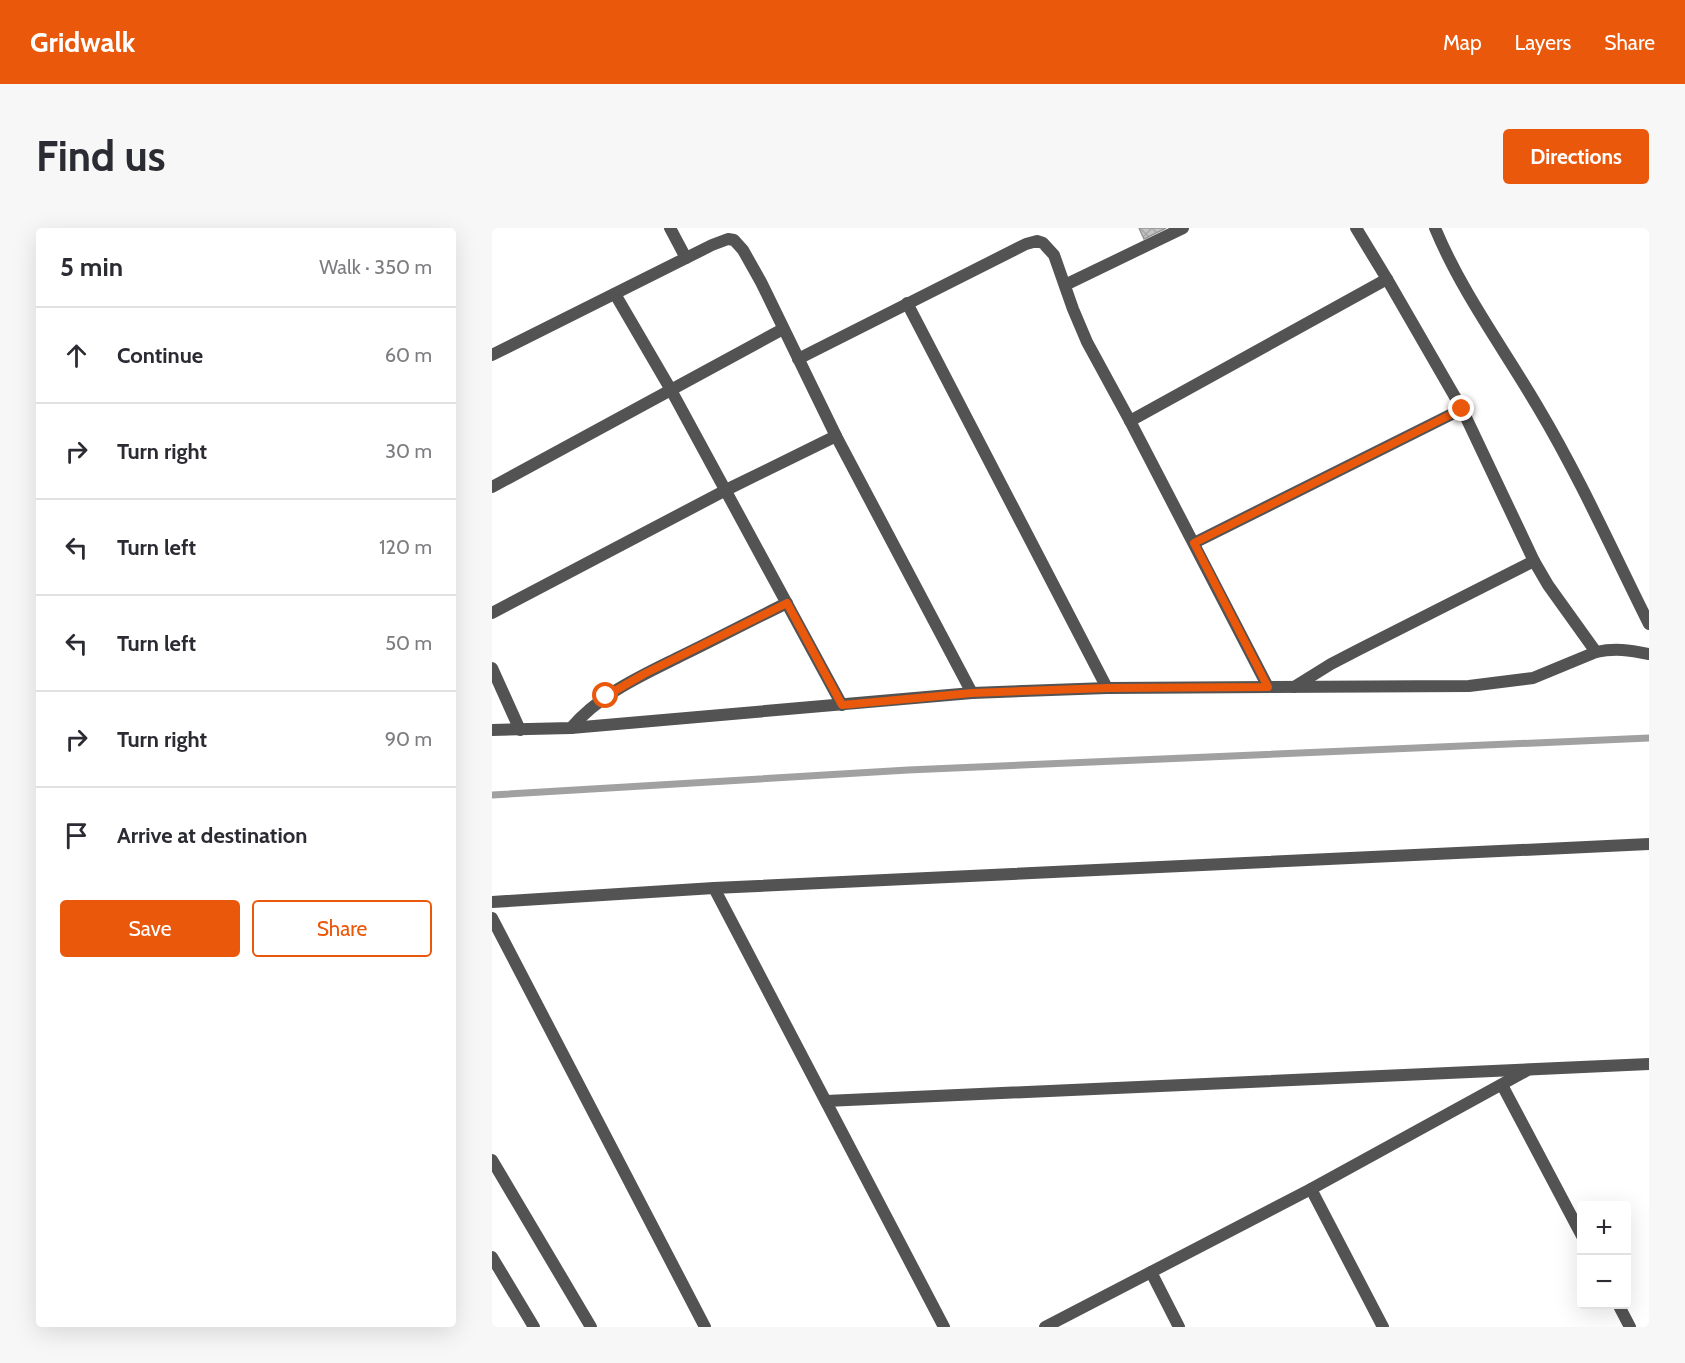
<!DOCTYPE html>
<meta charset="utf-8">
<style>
:root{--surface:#fff;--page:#f7f7f7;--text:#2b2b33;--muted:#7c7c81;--line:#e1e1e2;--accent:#ea580c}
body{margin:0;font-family:Cabin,sans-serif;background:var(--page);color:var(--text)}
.controls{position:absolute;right:18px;bottom:18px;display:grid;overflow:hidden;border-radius:6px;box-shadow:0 6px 24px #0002}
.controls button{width:54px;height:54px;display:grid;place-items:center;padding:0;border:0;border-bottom:2px solid var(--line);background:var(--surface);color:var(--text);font:30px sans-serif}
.stop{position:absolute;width:18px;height:18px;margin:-14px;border:4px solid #ea580c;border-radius:50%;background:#fff}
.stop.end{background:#ea580c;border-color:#fff;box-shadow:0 2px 6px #0008}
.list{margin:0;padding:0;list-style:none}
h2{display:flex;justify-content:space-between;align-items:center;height:78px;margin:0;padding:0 24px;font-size:26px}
h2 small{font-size:20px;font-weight:400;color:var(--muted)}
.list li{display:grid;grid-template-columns:39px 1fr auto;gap:18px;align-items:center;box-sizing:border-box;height:96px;padding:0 24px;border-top:2px solid var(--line)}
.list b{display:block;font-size:22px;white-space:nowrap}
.list em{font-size:20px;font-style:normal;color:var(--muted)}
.actions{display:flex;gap:12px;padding:18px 24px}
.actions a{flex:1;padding:14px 0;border:2px solid var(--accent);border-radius:6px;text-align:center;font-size:21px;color:var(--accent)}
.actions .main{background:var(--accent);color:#fff}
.icon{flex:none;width:33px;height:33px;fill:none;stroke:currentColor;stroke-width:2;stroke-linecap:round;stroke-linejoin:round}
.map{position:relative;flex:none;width:1157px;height:1099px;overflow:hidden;border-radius:6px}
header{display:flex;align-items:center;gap:36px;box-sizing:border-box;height:84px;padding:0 30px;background:var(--accent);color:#fff}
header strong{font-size:28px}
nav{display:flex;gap:33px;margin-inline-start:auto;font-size:21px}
.intro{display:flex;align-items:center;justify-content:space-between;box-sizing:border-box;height:144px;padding:0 36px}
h1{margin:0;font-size:42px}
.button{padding:15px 27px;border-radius:6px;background:var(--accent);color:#fff;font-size:21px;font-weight:700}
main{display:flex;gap:36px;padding:0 36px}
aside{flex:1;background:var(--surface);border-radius:6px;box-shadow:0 6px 24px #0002}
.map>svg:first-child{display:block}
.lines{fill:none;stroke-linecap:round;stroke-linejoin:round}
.stream{stroke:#a1a1a1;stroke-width:7}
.building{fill:url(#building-cross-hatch);stroke:#979797;stroke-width:1.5}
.minor{stroke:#535353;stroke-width:12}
.tertiary{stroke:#535353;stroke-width:12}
.route{stroke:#ea580c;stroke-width:8}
</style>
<header>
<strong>Gridwalk</strong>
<nav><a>Map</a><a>Layers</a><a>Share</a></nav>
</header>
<div class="intro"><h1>Find us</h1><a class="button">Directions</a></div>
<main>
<aside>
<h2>5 min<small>Walk · 350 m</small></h2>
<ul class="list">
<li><svg class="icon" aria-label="ahead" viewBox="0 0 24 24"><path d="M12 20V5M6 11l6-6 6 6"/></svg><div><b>Continue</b></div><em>60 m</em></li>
<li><svg class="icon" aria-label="right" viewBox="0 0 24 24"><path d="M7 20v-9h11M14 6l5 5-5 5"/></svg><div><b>Turn right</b></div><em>30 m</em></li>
<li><svg class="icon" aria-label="left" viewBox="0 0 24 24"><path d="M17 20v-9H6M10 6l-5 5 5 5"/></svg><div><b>Turn left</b></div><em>120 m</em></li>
<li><svg class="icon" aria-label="left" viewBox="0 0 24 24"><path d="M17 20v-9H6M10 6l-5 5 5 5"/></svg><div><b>Turn left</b></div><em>50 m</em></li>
<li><svg class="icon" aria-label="right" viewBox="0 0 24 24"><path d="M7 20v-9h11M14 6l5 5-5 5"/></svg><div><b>Turn right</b></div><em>90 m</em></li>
<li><svg class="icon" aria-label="arrive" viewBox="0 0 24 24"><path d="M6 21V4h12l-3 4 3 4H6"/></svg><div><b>Arrive at destination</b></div></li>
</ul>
<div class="actions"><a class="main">Save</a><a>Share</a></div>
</aside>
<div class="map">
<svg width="1157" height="1099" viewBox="0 0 1157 1099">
<defs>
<pattern id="building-cross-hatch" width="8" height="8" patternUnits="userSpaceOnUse" patternTransform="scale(1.5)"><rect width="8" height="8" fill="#c3c3c3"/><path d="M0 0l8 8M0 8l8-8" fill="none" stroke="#a6a6a6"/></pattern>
</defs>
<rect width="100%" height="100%" fill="#fff"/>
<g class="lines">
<polyline class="stream" points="0,567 416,542 1157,510"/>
</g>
<polygon class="building" points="647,0 674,0 652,11"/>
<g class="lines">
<g class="minor">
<polyline points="178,0 194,30"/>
<polyline points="864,0 895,51 970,181 1042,333 1056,357 1104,424"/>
<path d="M943 0C970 65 1012 121 1047 181 1088 250 1121 324 1157 396"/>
<polyline points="573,57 691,0"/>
<polyline points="123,66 179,162 350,477"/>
<polyline points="415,75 615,460"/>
<polyline points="0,127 220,17 236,11 242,12 251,22 269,54 344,208 480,465"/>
<polyline points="306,131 534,16 545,13 551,15 562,27 581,81 595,114 638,193 776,459"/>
<polyline points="638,193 895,51"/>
<polyline points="0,259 291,101"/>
<polyline points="702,315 970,181"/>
<polyline points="0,385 234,262 344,208"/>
<polyline points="0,440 28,502"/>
<polyline points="802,459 839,436 866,422 1042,333"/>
<path d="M79 500C109 465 151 447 191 427 226 410 260 392 295 375"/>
<path d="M0 502 79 500 480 465 615 460 977 458 1041 450 1104 424C1123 420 1137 422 1157 426"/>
<polyline points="222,660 452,1099"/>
<polyline points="0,674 222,660 1157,616"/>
<polyline points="0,690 213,1099"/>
<polyline points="1010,857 1090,1008"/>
<polyline points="334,873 1157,836"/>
<polyline points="0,932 99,1099"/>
<polyline points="819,961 891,1099"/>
<polyline points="659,1044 687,1099"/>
<polyline points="1126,1076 1138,1099"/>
<polyline points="553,1099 819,961 1034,843"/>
</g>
<polyline class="tertiary" points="0,1029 42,1099"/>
</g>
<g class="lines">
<polyline class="route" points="114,468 152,446 295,375 350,477 480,465 615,460 776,459 702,315 970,181"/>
</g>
</svg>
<div class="controls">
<button>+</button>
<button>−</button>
</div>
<div class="stop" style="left:114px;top:468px"></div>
<div class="stop end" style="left:970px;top:181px"></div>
</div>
</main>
